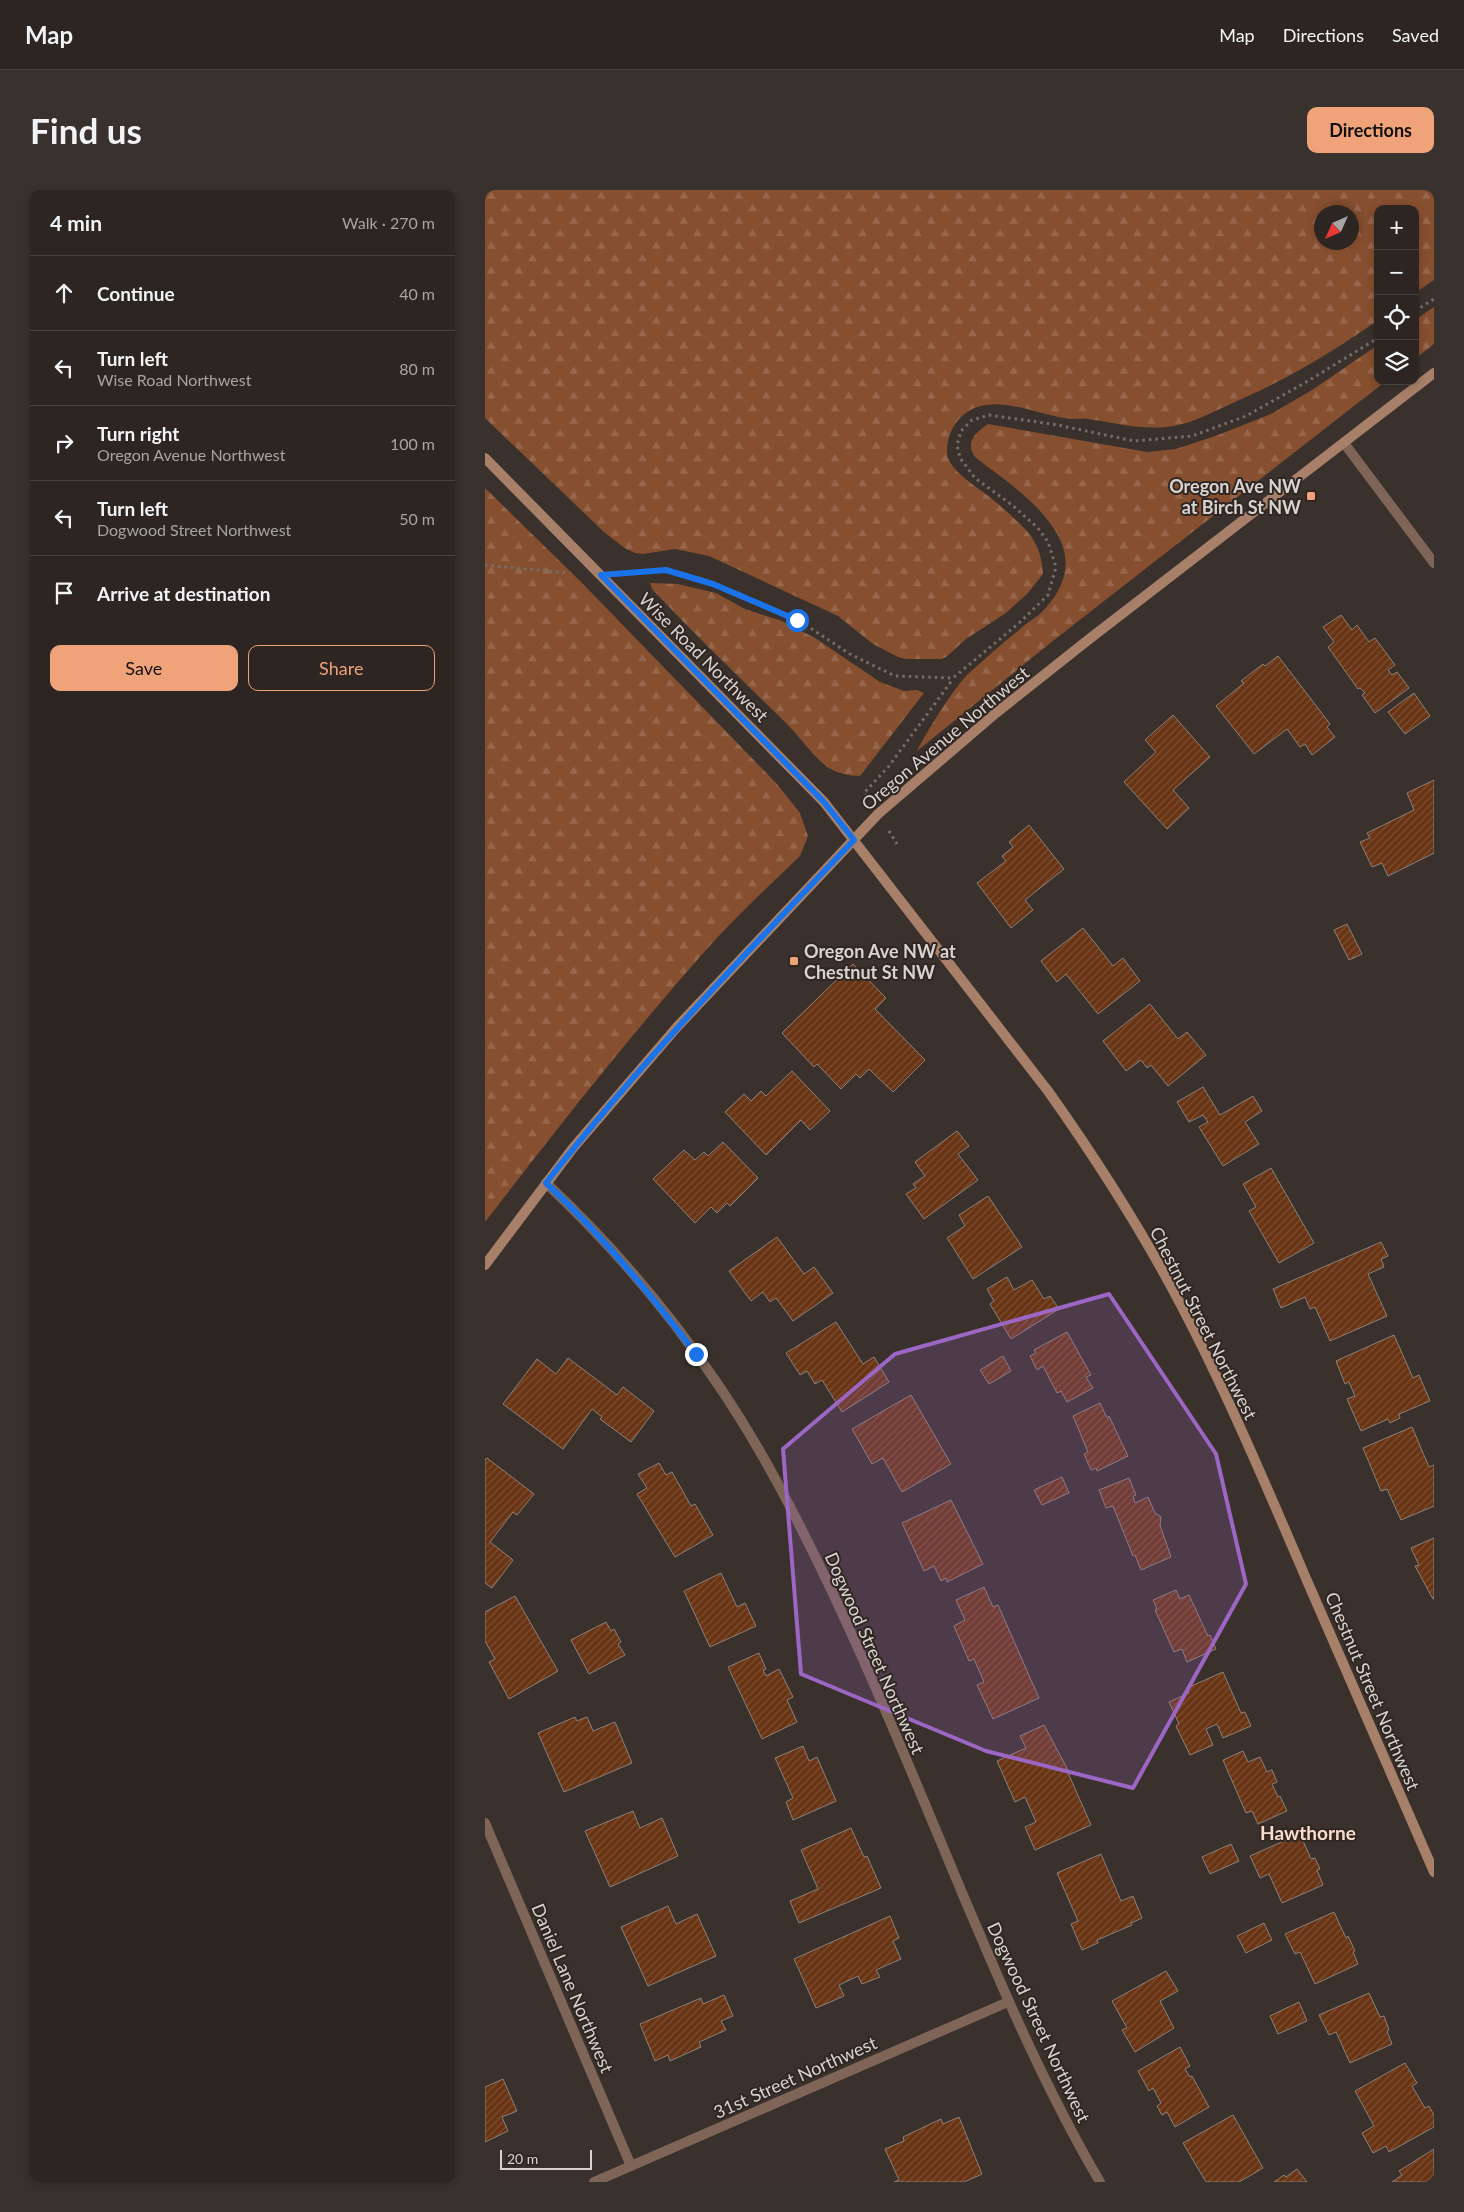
<!DOCTYPE html>
<meta charset="utf-8">
<style>
:root{--surface:#2c2521;--page:#38312e;--text:#f1f3f6;--muted:#a6a5a5;--line:#48423f;--accent:#f0a278}
body{margin:0;font-family:Lato,sans-serif;background:var(--page);color:var(--text)}
.controls{position:absolute;right:15px;top:15px;display:grid;overflow:hidden;border-radius:10px;box-shadow:0 2px 8px #0003}
.controls button{width:45px;height:45px;display:grid;place-items:center;padding:0;border:0;border-bottom:1px solid var(--line);background:var(--surface);color:var(--text);font:25px sans-serif}
.compass{position:absolute;left:829px;top:15px;width:45px;height:45px;border-radius:50%;background:var(--surface);box-shadow:0 2px 8px #0003;rotate:225deg}
.scale{position:absolute;left:15px;bottom:12px;width:92px;box-sizing:border-box;padding-left:5px;border:2px solid #d8d3d0;border-top:0;font-size:14px;line-height:18px;white-space:nowrap;color:#d8d3d0;-webkit-text-stroke:4px #302722;paint-order:stroke}
.stop{position:absolute;width:15px;height:15px;margin:-11px;border:4px solid #1a73e8;border-radius:50%;background:#fff}
.stop.end{background:#1a73e8;border-color:#fff;box-shadow:0 1px 5px #0008}
.list{margin:0;padding:0;list-style:none}
h2{display:flex;justify-content:space-between;align-items:center;height:65px;margin:0;padding:0 20px;font-size:21px}
h2 small{font-size:16px;font-weight:400;color:var(--muted)}
.list li{display:grid;grid-template-columns:32px 1fr auto;gap:15px;align-items:center;box-sizing:border-box;height:75px;padding:0 20px;border-top:1px solid var(--line)}
.list b{display:block;font-size:19px;white-space:nowrap}
.list p{margin:0;font-size:16px;white-space:nowrap;color:var(--muted)}
.list em{font-size:16px;font-style:normal;color:var(--muted)}
.actions{display:flex;gap:10px;padding:15px 20px}
.actions a{flex:1;padding:11px 0;border:1px solid var(--accent);border-radius:10px;text-align:center;font-size:18px;color:var(--accent)}
.actions .main{background:var(--accent);color:#111}
.icon{flex:none;width:28px;height:28px;fill:none;stroke:currentColor;stroke-width:2;stroke-linecap:round;stroke-linejoin:round}
.map{position:relative;flex:none;width:949px;height:1992px;overflow:hidden;border-radius:10px}
header{display:flex;align-items:center;gap:30px;box-sizing:border-box;height:70px;padding:0 25px;background:var(--surface);border-bottom:1px solid var(--line)}
header strong{font-size:24px}
nav{display:flex;gap:28px;margin-inline-start:auto;font-size:18px}
.intro{display:flex;align-items:center;justify-content:space-between;box-sizing:border-box;height:120px;padding:0 30px}
h1{margin:0;font-size:35px}
.button{padding:12px 22px;border-radius:10px;background:var(--accent);color:#111;font-size:18px;font-weight:700}
main{display:flex;gap:30px;padding:0 30px}
aside{flex:1;background:var(--surface);border-radius:10px;box-shadow:0 2px 8px #0003}
.map>svg:first-child{display:block}
.forest{fill:url(#forest-firs);fill-rule:evenodd}
.building{fill:url(#building-hatch);stroke:#8c817b}
.lines{fill:none;stroke-linecap:round;stroke-linejoin:round}
.path{stroke:#766e6a;stroke-width:3;stroke-dasharray:2.5 4;stroke-linecap:butt}
.street{stroke:#7e6557;stroke-width:10}
.secondary{stroke:#a8806a;stroke-width:10}
.route{stroke:#1a73e8;stroke-width:6}
.marked{fill:#9c66c5;fill-opacity:0.2;stroke:#9c66c5;stroke-width:4;stroke-linejoin:round}
.poi-dot{fill:#f0a278;stroke:#302722;stroke-width:2}
.labels{text-anchor:middle;dominant-baseline:central;stroke-width:4;stroke-linejoin:round;paint-order:stroke}
.poi-label{font-size:18px;font-weight:bold;fill:#d8d3d0;stroke:#302722;text-anchor:end}
.street-label{font-size:18px;fill:#d8d3d0;stroke:#302722}
.neighbourhood-label{font-size:19px;font-weight:bold;fill:#fbddcd;stroke:#302722}
</style>
<header>
<strong>Map</strong>
<nav><a>Map</a><a>Directions</a><a>Saved</a></nav>
</header>
<div class="intro"><h1>Find us</h1><a class="button">Directions</a></div>
<main>
<aside>
<h2>4 min<small>Walk · 270 m</small></h2>
<ul class="list">
<li><svg class="icon" aria-label="ahead" viewBox="0 0 24 24"><path d="M12 20V5M6 11l6-6 6 6"/></svg><div><b>Continue</b></div><em>40 m</em></li>
<li><svg class="icon" aria-label="left" viewBox="0 0 24 24"><path d="M17 20v-9H6M10 6l-5 5 5 5"/></svg><div><b>Turn left</b><p>Wise Road Northwest</p></div><em>80 m</em></li>
<li><svg class="icon" aria-label="right" viewBox="0 0 24 24"><path d="M7 20v-9h11M14 6l5 5-5 5"/></svg><div><b>Turn right</b><p>Oregon Avenue Northwest</p></div><em>100 m</em></li>
<li><svg class="icon" aria-label="left" viewBox="0 0 24 24"><path d="M17 20v-9H6M10 6l-5 5 5 5"/></svg><div><b>Turn left</b><p>Dogwood Street Northwest</p></div><em>50 m</em></li>
<li><svg class="icon" aria-label="arrive" viewBox="0 0 24 24"><path d="M6 21V4h12l-3 4 3 4H6"/></svg><div><b>Arrive at destination</b></div></li>
</ul>
<div class="actions"><a class="main">Save</a><a>Share</a></div>
</aside>
<div class="map">
<svg width="949" height="1992" viewBox="0 0 949 1992">
<defs>
<pattern id="forest-firs" width="22" height="20" patternUnits="userSpaceOnUse" patternTransform="scale(1.25)"><rect width="22" height="20" fill="#864f2f"/><path d="M5 1l3.5 6h-7zM16 11l3.5 6h-7z" fill="#96674c"/></pattern>
<pattern id="building-hatch" width="6" height="6" patternUnits="userSpaceOnUse" patternTransform="scale(1.25)"><rect width="6" height="6" fill="#683414"/><path d="M-1 1l2-2M0 6l6-6M5 7l2-2" fill="none" stroke="#7d5035"/></pattern>
</defs>
<rect width="100%" height="100%" fill="#3a312c"/>
<g class="forest">
<path d="M0 0H949V90L930 103V19H893V130C844 165 793 194 739 217 724 224 708 232 693 235 663 242 632 233 603 229 598 228 593 229 588 229 553 227 506 198 476 227 467 236 462 248 462 261 461 280 493 297 507 309 517 317 540 337 547 348 555 359 557 372 558 384L543 403 521 423 481 449 461 467 456 469H421L413 467 388 454 353 426 224 366 190 359 158 364 150 363 141 359 120 343 0 228ZM866 22V52H836V22Z"/>
<polygon points="949,117 949,154 930,169 930,130"/>
<path d="M893 155V191H901L564 454 432 561C442 541 467 501 482 485 499 470 516 454 534 440 541 433 551 428 558 421 583 395 589 366 567 336 548 308 517 288 490 267 480 252 490 243 503 234L662 262 691 259 733 245 786 224 827 200Z"/>
<path d="M0 298 98 394 292 594 315 623 323 646 315 666C283 697 250 727 221 760 143 848 71 940 0 1032Z"/>
<path d="M165 393 193 394 231 403 260 419 297 431 330 448 395 492 419 501 432 500 439 503 375 586C364 586 352 583 342 577 327 565 314 546 300 532 255 488 210 445 167 399Z"/>
</g>
<g class="building">
<polygon points="856,425 867,440 872,435 884,452 890,448 910,475 903,480 907,485 912,482 924,498 890,523 877,505 880,503 875,498 873,499 843,457 849,452 838,437"/>
<polygon points="793,466 845,534 842,537 850,547 827,565 820,554 815,557 802,539 769,564 731,516 759,493 756,491 778,474 780,476"/>
<polygon points="929,503 945,526 920,544 903,522"/>
<polygon points="688,525 725,567 688,600 704,618 682,639 639,592 671,562 660,550"/>
<polygon points="949,590 949,663 903,686 897,673 887,677 875,652 885,648 882,643 929,620 922,603"/>
<polygon points="544,635 579,679 540,710 548,720 526,738 492,693 521,671 517,666 528,657 524,652"/>
<polygon points="862,734 877,764 864,770 849,740"/>
<polygon points="598,738 628,776 638,768 655,791 613,824 581,784 572,792 556,771"/>
<polygon points="368,774 401,808 390,819 440,870 408,902 384,879 375,888 371,884 356,899 332,874 329,877 297,843"/>
<polygon points="665,814 693,849 702,842 721,865 683,896 666,875 662,878 656,870 641,881 618,851"/>
<polygon points="307,881 345,921 325,940 316,930 281,965 240,922 259,904 266,911 276,901 281,906"/>
<polygon points="718,897 735,925 768,906 777,921 760,932 774,954 738,976 714,937 723,932 718,925 704,932 692,912"/>
<polygon points="472,941 484,956 473,964 493,990 439,1029 421,1004 431,998 428,994 440,986 430,972"/>
<polygon points="238,952 273,988 245,1016 242,1013 232,1023 226,1017 210,1033 168,989 199,960 210,970 219,962 223,966"/>
<polygon points="786,978 829,1053 794,1073 764,1021 771,1017 758,994"/>
<polygon points="503,1006 537,1057 488,1089 462,1048 480,1036 474,1025"/>
<polygon points="292,1047 319,1084 329,1077 348,1103 308,1131 291,1108 285,1112 278,1102 266,1111 244,1081"/>
<polygon points="896,1052 903,1066 896,1069 899,1077 883,1084 902,1126 845,1151 830,1117 825,1119 820,1107 796,1118 788,1099"/>
<polygon points="522,1087 529,1100 547,1090 559,1109 565,1106 574,1119 526,1149 505,1114 509,1111 502,1099"/>
<polygon points="351,1132 378,1174 389,1167 404,1192 357,1222 337,1190 330,1194 322,1181 315,1185 301,1163"/>
<polygon points="582,1142 606,1185 601,1187 608,1198 582,1212 576,1201 572,1203 558,1176 552,1180 545,1166 551,1163 549,1160"/>
<polygon points="909,1145 928,1188 934,1185 945,1211 914,1224 915,1228 905,1233 903,1229 876,1241 862,1209 870,1206 864,1192 860,1194 851,1171"/>
<polygon points="518,1166 526,1181 504,1194 495,1180"/>
<polygon points="83,1168 132,1205 138,1197 169,1221 146,1252 115,1229 117,1227 107,1219 78,1259 18,1214 52,1169 71,1184"/>
<polygon points="426,1205 466,1274 417,1302 398,1268 387,1274 367,1239"/>
<polygon points="615,1213 622,1228 624,1226 643,1266 612,1281 611,1278 606,1280 599,1264 603,1262 588,1226"/>
<polygon points="927,1237 944,1277 949,1275 949,1316 916,1330 902,1299 896,1301 878,1258"/>
<polygon points="2,1268 49,1304 32,1325 28,1322 5,1352 28,1370 7,1398 0,1393 0,1270"/>
<polygon points="174,1273 181,1285 187,1282 206,1316 210,1314 228,1345 190,1367 152,1304 162,1298 153,1284"/>
<polygon points="577,1287 584,1303 557,1315 549,1300"/>
<polygon points="644,1288 651,1305 648,1306 650,1313 663,1307 670,1323 676,1327 675,1335 686,1367 656,1380 650,1365 648,1366 628,1316 621,1318 614,1300"/>
<polygon points="466,1310 498,1374 462,1392 461,1388 456,1391 449,1376 439,1381 417,1333"/>
<polygon points="949,1348 949,1409 948,1409 930,1376 934,1375 926,1358"/>
<polygon points="236,1383 252,1417 260,1413 271,1436 225,1457 199,1401"/>
<polygon points="499,1397 508,1417 513,1415 554,1508 508,1529 492,1495 499,1492 489,1469 484,1471 469,1436 480,1430 471,1410"/>
<polygon points="691,1400 695,1409 704,1405 723,1446 725,1445 731,1459 702,1472 697,1459 689,1462 670,1420 672,1419 668,1410"/>
<polygon points="30,1406 73,1481 24,1509 4,1472 10,1469 0,1451 0,1422"/>
<polygon points="121,1432 126,1441 129,1439 136,1452 133,1454 140,1465 104,1484 86,1450"/>
<polygon points="274,1463 281,1479 278,1480 281,1486 294,1479 308,1507 302,1510 312,1532 277,1549 243,1477"/>
<polygon points="738,1482 756,1523 760,1522 766,1536 738,1548 732,1534 721,1539 728,1555 705,1565 691,1536 694,1534 684,1512 704,1503 702,1498"/>
<polygon points="90,1527 92,1531 102,1527 108,1541 130,1532 147,1573 79,1602 53,1543"/>
<polygon points="559,1535 585,1584 584,1585 606,1635 550,1660 540,1637 551,1632 540,1607 530,1612 512,1571 541,1558 535,1546"/>
<polygon points="318,1556 324,1571 332,1567 351,1611 308,1630 301,1612 308,1608 290,1568"/>
<polygon points="758,1561 763,1572 775,1567 782,1582 787,1580 792,1592 787,1594 793,1607 795,1606 802,1621 773,1634 767,1621 761,1623 738,1570"/>
<polygon points="148,1621 155,1638 177,1628 193,1666 125,1697 100,1641"/>
<polygon points="366,1638 379,1667 382,1666 396,1698 314,1733 305,1711 333,1699 316,1660"/>
<polygon points="815,1644 826,1669 830,1668 835,1679 832,1680 838,1695 797,1713 784,1684 775,1688 765,1666"/>
<polygon points="746,1654 754,1671 725,1684 717,1667"/>
<polygon points="616,1664 636,1711 648,1706 657,1728 646,1733 647,1735 612,1750 613,1753 597,1760 586,1734 593,1731 572,1683"/>
<polygon points="183,1716 191,1734 212,1724 231,1766 163,1796 136,1737"/>
<polygon points="849,1722 861,1748 863,1746 870,1761 868,1762 873,1774 830,1794 815,1762 810,1764 800,1744"/>
<polygon points="405,1726 414,1748 408,1751 416,1769 391,1780 395,1787 377,1794 373,1786 354,1795 359,1806 331,1818 309,1769"/>
<polygon points="779,1733 787,1750 761,1763 752,1746"/>
<polygon points="681,1781 693,1801 675,1811 689,1838 650,1862 637,1840 642,1838 627,1811"/>
<polygon points="884,1803 895,1827 899,1826 904,1840 902,1841 907,1854 865,1873 851,1842 844,1845 834,1825"/>
<polygon points="239,1805 248,1826 236,1831 241,1840 214,1852 216,1857 185,1871 183,1865 170,1871 155,1834 216,1808 218,1814"/>
<polygon points="814,1812 822,1831 793,1844 785,1826"/>
<polygon points="695,1857 705,1876 700,1879 705,1887 707,1886 724,1917 690,1937 682,1922 677,1925 672,1916 676,1913 668,1898 664,1901 653,1881"/>
<polygon points="920,1873 932,1893 927,1896 940,1918 944,1916 949,1925 949,1937 904,1962 901,1956 888,1963 877,1943 889,1936 870,1901"/>
<polygon points="18,1889 32,1921 17,1927 23,1941 0,1952 0,1897"/>
<polygon points="748,1925 778,1978 754,1992 721,1992 698,1953"/>
<polygon points="474,1927 497,1984 479,1992 409,1992 414,1990 400,1959 419,1951 418,1947 456,1929 458,1934"/>
<polygon points="949,1959 949,1992 907,1992 917,1985 914,1981"/>
<polygon points="812,1979 822,1992 789,1992 799,1985 801,1987"/>
</g>
<g class="lines">
<g class="path">
<polyline points="930,121 949,109"/>
<polyline points="0,375 84,383"/>
<polyline points="143,383 181,380 228,394 313,430 365,464 410,486 468,488 533,434 563,405 571,377 563,352 553,338 527,315 490,288 475,268 472,255 476,241 487,230 504,225 573,235 649,251 707,246 761,226 823,191 893,148"/>
<polyline points="382,606 379,603 404,576 468,489"/>
<polyline points="404,641 412,654"/>
</g>
<g class="street">
<polyline points="859,253 949,373"/>
<path d="M61 993C153 1079 234 1183 293 1294 364 1426 420 1567 478 1705 519 1802 561 1900 615 1992"/>
<polyline points="0,1633 146,1976"/>
<polyline points="109,1992 523,1812"/>
</g>
<g class="secondary">
<path d="M0 268 339 612 563 901C612 970 658 1042 697 1117 744 1207 783 1300 823 1393 865 1489 907 1586 949 1682"/>
<polyline points="0,1075 88,958 192,837 393,624 511,523 603,450 949,183"/>
</g>
</g>
<g class="lines">
<path class="route" d="M211 1164C165 1103 117 1045 61 993 156 872 263 761 369 650L339 612 116 385 181 380 228 394 312 430"/>
</g>
<path class="marked" d="M624 1104 731 1264 761 1394 648 1598 501 1561 316 1484 298 1259 410 1164Z"/>
<g class="poi-dot">
<rect x="821" y="301" width="10" height="10" rx="2.5"/>
<rect x="304" y="766" width="10" height="10" rx="2.5"/>
</g>
<g class="labels">
<g class="poi-label">
<text x="816" y="296">Oregon Ave NW<tspan x="816" dy="21">at Birch St NW</tspan></text>
<text x="319" y="761" text-anchor="start">Oregon Ave NW at<tspan x="319" dy="21">Chestnut St NW</tspan></text>
</g>
<g class="street-label">
<text transform="translate(219 467) rotate(45)">Wise Road Northwest</text>
<text transform="translate(460 548) rotate(-40)">Oregon Avenue Northwest</text>
<text transform="translate(719 1133) rotate(63)">Chestnut Street Northwest</text>
<text transform="translate(390 1463) rotate(66)">Dogwood Street Northwest</text>
<text transform="translate(888 1501) rotate(67)">Chestnut Street Northwest</text>
<text transform="translate(88 1798) rotate(67)">Daniel Lane Northwest</text>
<text transform="translate(554 1832) rotate(65)">Dogwood Street Northwest</text>
<text transform="translate(310 1887) rotate(-24)">31st Street Northwest</text>
</g>
<g class="neighbourhood-label">
<text x="823" y="1642">Hawthorne</text>
</g>
</g>
</svg>
<div class="controls">
<button>+</button>
<button>−</button>
<button><svg class="icon" aria-label="locate" viewBox="0 0 24 24"><circle cx="12" cy="12" r="6"/><path d="M12 2v4M12 18v4M2 12h4M18 12h4"/></svg></button>
<button><svg class="icon" aria-label="layers" viewBox="0 0 24 24"><path d="M12 4l9 5-9 5-9-5zM3 14l9 5 9-5"/></svg></button>
</div>
<svg class="compass" viewBox="-18 -18 36 36"><path d="M0-13l5 13h-10z" fill="#e53935"/><path d="M0 13l5-13h-10z" fill="#a6a5a5"/></svg>
<div class="scale">20 m</div>
<div class="stop" style="left:312px;top:430px"></div>
<div class="stop end" style="left:211px;top:1164px"></div>
</div>
</main>
